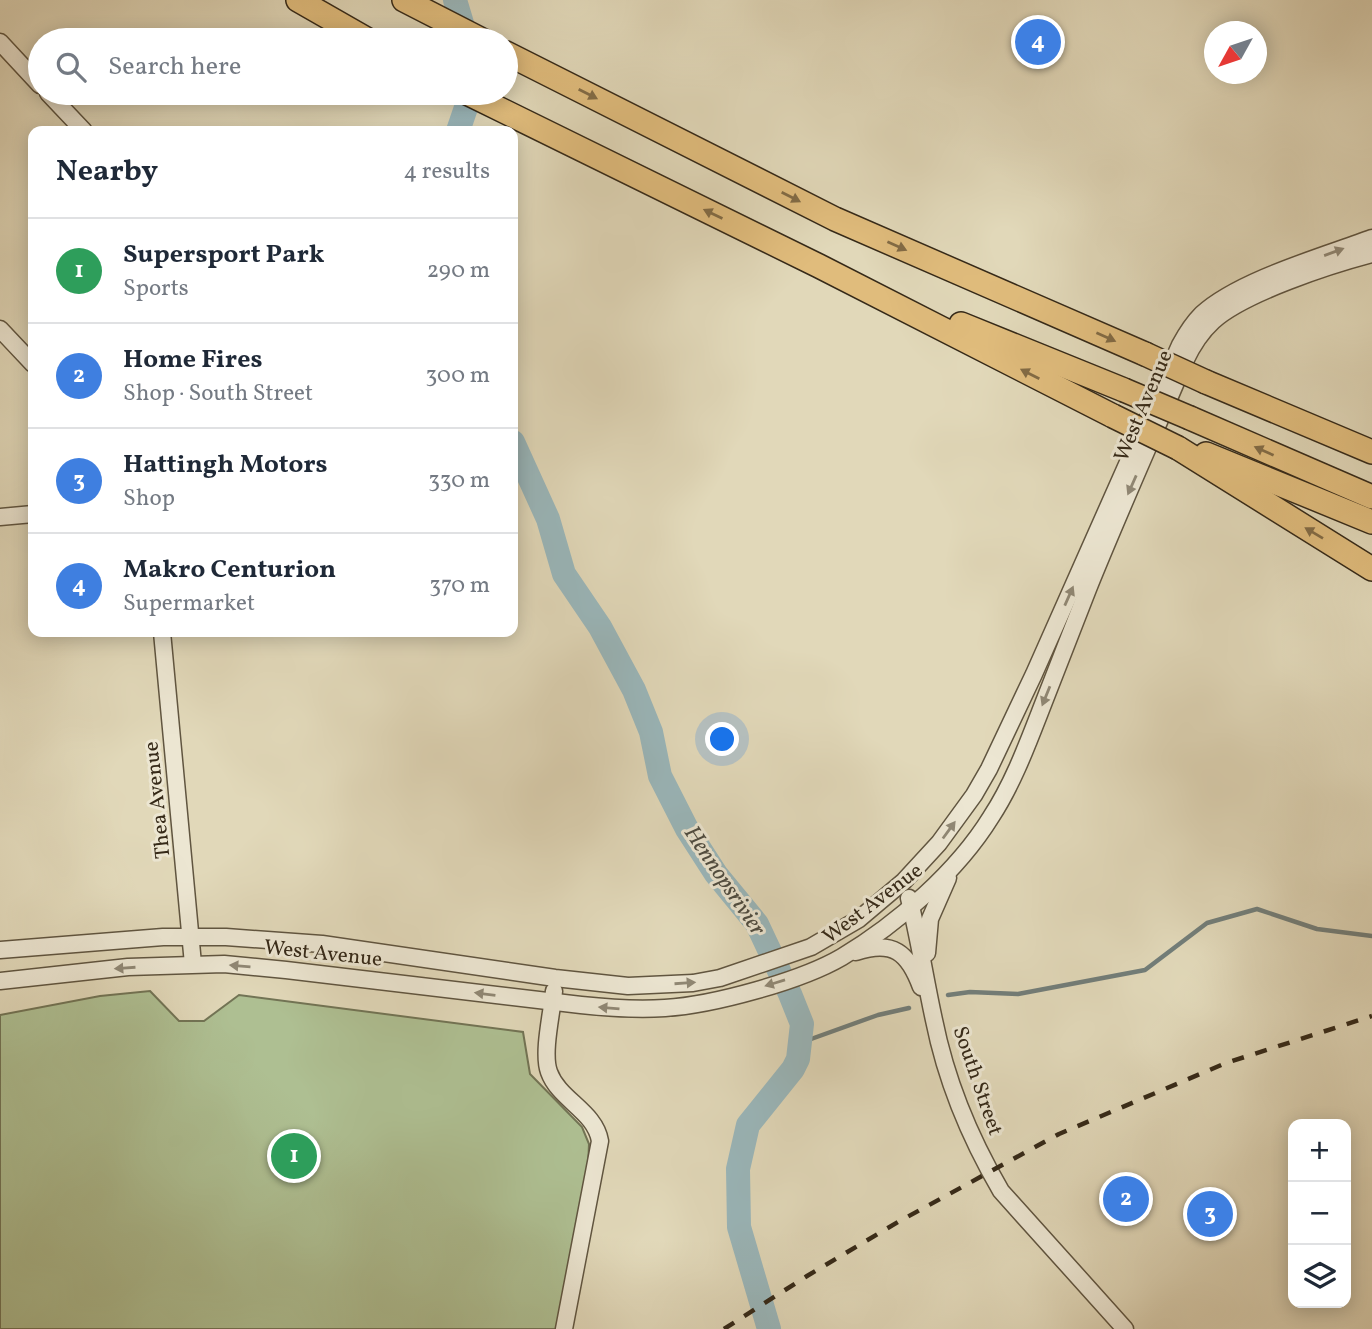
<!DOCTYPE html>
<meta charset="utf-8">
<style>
:root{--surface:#fff;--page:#f2f2f3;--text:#1f2937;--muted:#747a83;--line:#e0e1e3;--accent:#8f2418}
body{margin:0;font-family:Vollkorn,serif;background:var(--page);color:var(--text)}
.controls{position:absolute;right:21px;bottom:21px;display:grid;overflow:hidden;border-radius:14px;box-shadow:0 4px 18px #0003}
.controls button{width:63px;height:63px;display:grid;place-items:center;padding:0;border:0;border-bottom:2px solid var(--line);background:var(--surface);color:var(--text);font:35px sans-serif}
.compass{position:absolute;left:1204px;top:21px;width:63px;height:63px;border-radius:50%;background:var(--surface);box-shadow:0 4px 18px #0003;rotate:230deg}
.you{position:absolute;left:723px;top:740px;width:24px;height:24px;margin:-18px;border:5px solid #fff;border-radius:50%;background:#1a73e8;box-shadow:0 0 0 10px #1a73e833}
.badge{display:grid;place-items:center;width:46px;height:46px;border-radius:50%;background:var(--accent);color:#fff;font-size:23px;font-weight:700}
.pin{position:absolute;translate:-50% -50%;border:4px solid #fff;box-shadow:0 2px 7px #0006}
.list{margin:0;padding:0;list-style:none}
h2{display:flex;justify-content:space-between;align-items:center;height:91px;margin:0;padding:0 28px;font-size:30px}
h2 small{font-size:23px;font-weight:400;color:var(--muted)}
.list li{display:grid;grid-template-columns:46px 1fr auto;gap:21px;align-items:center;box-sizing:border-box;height:105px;padding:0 28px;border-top:2px solid var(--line)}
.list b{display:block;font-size:26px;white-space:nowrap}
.list p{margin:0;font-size:23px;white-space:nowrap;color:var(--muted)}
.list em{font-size:23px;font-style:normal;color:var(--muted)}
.icon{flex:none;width:38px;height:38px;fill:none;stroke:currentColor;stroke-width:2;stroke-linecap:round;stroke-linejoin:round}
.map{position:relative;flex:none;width:1372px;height:1329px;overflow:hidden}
.search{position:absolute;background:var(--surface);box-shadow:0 4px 18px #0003;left:28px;top:28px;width:490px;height:77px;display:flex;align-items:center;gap:18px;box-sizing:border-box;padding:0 24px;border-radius:38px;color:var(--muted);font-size:26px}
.panel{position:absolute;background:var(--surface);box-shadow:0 4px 18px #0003;left:28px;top:126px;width:490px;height:511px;border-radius:14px}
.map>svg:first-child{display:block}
.green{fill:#aebf92;stroke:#727455;stroke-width:2}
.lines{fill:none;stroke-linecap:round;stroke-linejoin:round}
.stream{stroke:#727e7a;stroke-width:4.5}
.river{stroke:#9ab7bb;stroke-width:24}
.minor-casing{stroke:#605540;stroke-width:19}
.highway-casing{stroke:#352918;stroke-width:26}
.minor{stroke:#ece6d2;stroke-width:16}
.highway{stroke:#e0bc7c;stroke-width:23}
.rail{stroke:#352918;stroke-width:4.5;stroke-dasharray:12 12;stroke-linecap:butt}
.highway-bridge-casing{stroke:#352918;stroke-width:26;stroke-linecap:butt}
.highway-bridge{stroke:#e0bc7c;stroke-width:23}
.oneway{fill:#826b45}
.oneway2{fill:#908875}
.labels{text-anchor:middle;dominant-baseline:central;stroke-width:6;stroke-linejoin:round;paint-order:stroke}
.street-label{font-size:21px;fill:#352918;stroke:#ece6d2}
.water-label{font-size:23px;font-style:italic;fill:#4e4c41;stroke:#ece6d2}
</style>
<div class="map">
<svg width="1372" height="1329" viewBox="0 0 1372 1329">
<rect width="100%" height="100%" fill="#e1d8b9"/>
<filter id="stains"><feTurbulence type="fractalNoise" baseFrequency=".00286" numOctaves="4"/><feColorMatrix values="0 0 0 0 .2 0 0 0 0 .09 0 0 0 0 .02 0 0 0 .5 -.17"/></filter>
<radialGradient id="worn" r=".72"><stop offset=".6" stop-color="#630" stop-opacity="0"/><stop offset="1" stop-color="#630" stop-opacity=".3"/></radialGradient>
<polygon class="green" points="150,991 179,1021 204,1021 239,995 523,1032 530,1074 582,1127 589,1144 588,1167 557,1329 0,1329 0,1015 100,996"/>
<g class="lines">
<g class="stream">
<polyline points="948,995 970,992 1018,994 1145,970 1207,923 1257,909 1317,929 1372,936"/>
<polyline points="800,1043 878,1015 909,1008"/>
</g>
<g class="river">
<polyline points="455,0 467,40"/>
<polyline points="458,131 471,93"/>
<polyline points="513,442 548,519 564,574 600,627 634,690 651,732 660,776 687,829 716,874 757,924 790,994 802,1024 798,1059 793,1069 748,1125 738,1169 739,1227 769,1329"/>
</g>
<g class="minor-casing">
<g id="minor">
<polyline points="0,42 40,85"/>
<polyline points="48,93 84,131"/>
<polyline points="0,329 33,364"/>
<polyline points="0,517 33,514"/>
<polyline points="162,632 193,964"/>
<path d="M909 898C919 938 925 979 934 1020 946 1080 970 1138 1001 1191L1125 1329"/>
<path d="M0 950 163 937H226L322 944 555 978 628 986 693 983 720 978 811 947 859 919 904 881 939 843 974 795 989 769 1034 674 1180 345C1186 334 1193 323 1202 314 1239 280 1324 256 1372 238"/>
<path d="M856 952C893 940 908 952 921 987"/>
<polyline points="927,953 930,919 948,878"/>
<path d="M0 981 128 967 224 964 286 970 581 1005C609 1008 637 1010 665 1008 713 1005 801 981 842 957 897 924 957 872 991 817 1012 785 1026 748 1040 712 1056 671 1072 630 1088 589 1119 512 1153 437 1185 361 1192 346 1201 332 1213 321 1244 293 1330 265 1372 254"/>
<path d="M554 991C552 1012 542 1053 549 1072 559 1100 595 1111 600 1141L564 1329"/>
</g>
</g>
<g class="highway-casing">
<g id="highway">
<polyline points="298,0 368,40"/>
<polyline points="404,0 482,40"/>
<polyline points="506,53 835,219 1145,354"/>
<polyline points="467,93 819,266 1113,416"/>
<polyline points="961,324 1124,390"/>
<polyline points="1206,382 1372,452"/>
<polyline points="1190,418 1372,497"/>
<polyline points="1178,448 1372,569"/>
<polyline points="1206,454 1372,522"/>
</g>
</g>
<use href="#minor" class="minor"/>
<use href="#highway" class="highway"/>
<polyline class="rail" points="724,1329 807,1276 898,1222 1059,1134 1226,1063 1372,1016"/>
<g class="highway-bridge-casing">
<g id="highway-bridge">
<polyline points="1145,354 1206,382"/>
<polyline points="1124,390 1190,418"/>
<polyline points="1113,416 1178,448"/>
</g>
</g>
<use href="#highway-bridge" class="highway-bridge"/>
</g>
<defs><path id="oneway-solid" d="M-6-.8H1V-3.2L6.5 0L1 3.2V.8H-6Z" transform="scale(1.75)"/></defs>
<g class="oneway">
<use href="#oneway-solid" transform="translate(588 94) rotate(27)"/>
<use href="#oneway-solid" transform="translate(791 197) rotate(27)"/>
<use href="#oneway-solid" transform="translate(713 214) rotate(-154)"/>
<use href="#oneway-solid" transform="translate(897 246) rotate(24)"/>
<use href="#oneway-solid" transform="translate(1106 337) rotate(24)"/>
<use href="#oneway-solid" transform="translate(1030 374) rotate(-153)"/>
<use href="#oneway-solid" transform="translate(1264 451) rotate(-156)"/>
<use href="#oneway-solid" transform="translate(1314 533) rotate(-149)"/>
</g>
<g class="oneway2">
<use href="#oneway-solid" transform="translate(1334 252) rotate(-20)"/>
<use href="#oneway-solid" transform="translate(1132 485) rotate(114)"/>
<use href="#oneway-solid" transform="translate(1069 596) rotate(-66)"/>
<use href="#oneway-solid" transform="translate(1046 696) rotate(112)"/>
<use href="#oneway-solid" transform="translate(949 830) rotate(-54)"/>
<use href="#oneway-solid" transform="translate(240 966) rotate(-175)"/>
<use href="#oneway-solid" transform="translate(125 968) rotate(176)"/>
<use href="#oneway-solid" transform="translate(685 983) rotate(-4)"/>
<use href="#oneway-solid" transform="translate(775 983) rotate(163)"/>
<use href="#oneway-solid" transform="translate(485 994) rotate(-173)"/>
<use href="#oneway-solid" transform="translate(609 1008) rotate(-175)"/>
</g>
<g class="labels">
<g class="street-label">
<text transform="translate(1144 406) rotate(-67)">West Avenue</text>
<text transform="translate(158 800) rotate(-96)">Thea Avenue</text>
<text transform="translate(873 904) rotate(-37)">West Avenue</text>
<text transform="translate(323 954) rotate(6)">West Avenue</text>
<text transform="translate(977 1081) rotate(71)">South Street</text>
</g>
<g class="water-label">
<text transform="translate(724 881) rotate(56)">Hennopsrivier</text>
</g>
</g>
<rect width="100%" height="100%" filter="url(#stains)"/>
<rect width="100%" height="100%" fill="url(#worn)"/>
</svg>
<div class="controls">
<button>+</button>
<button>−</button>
<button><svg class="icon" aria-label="layers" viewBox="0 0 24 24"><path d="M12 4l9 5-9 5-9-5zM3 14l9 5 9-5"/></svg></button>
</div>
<svg class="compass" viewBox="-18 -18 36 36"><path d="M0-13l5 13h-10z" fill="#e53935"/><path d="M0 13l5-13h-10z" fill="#747a83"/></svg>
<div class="you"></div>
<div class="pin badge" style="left:294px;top:1156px;background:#2e9e5b">1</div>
<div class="pin badge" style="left:1126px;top:1199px;background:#3f7fe0">2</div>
<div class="pin badge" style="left:1210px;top:1214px;background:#3f7fe0">3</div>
<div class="pin badge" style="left:1038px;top:42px;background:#3f7fe0">4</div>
<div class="search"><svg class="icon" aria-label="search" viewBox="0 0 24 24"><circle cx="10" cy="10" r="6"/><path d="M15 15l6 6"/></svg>Search here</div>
<section class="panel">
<h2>Nearby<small>4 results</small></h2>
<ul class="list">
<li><span class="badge" style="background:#2e9e5b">1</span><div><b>Supersport Park</b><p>Sports</p></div><em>290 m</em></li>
<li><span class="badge" style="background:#3f7fe0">2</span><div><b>Home Fires</b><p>Shop · South Street</p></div><em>300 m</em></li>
<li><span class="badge" style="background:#3f7fe0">3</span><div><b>Hattingh Motors</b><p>Shop</p></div><em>330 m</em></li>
<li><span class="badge" style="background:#3f7fe0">4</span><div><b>Makro Centurion</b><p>Supermarket</p></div><em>370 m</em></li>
</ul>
</section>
</div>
